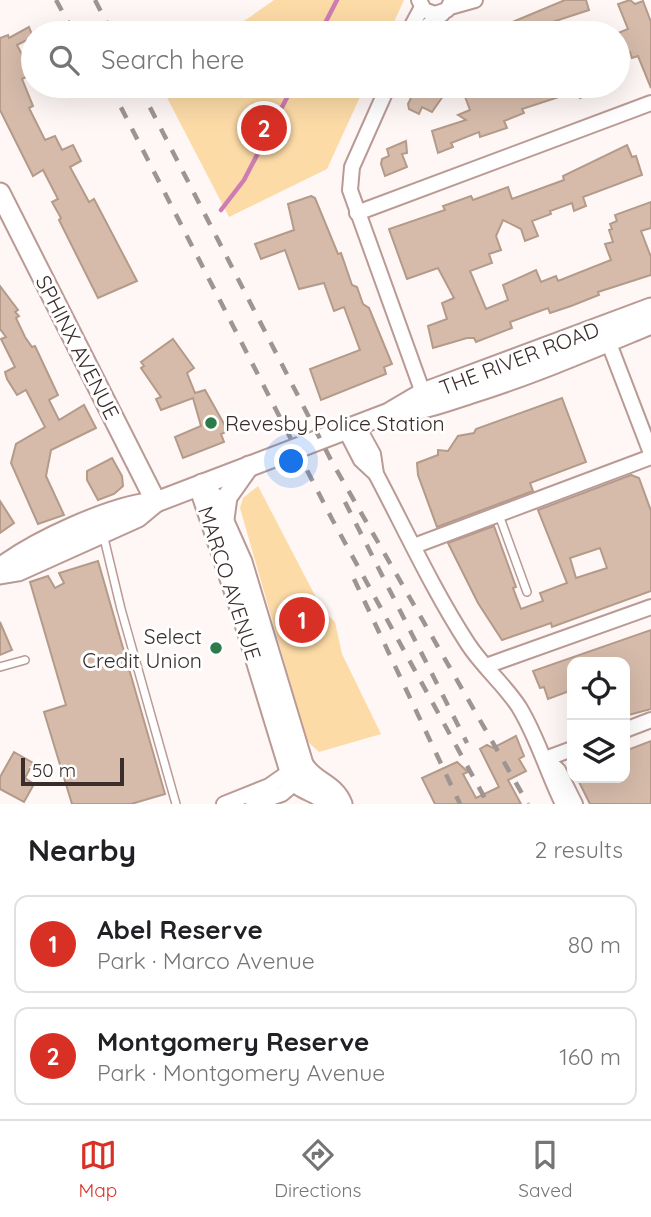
<!DOCTYPE html>
<meta charset="utf-8">
<style>
:root{--surface:#fff;--page:#f2f2f2;--text:#202124;--muted:#757577;--line:#e0e0e0;--accent:#d93025}
body{margin:0;font-family:Quicksand,sans-serif;background:var(--page);color:var(--text)}
.controls{position:absolute;right:21px;bottom:21px;display:grid;overflow:hidden;border-radius:14px;box-shadow:0 7px 28px #0002}
.controls button{width:63px;height:63px;display:grid;place-items:center;padding:0;border:0;border-bottom:2px solid var(--line);background:var(--surface);color:var(--text);font:35px sans-serif}
.scale{position:absolute;left:21px;bottom:18px;width:103px;box-sizing:border-box;padding-left:7px;border:4px solid #3a2d2b;border-top:0;font-size:19px;line-height:24px;white-space:nowrap;color:#3a2d2b;-webkit-text-stroke:5px #fff;paint-order:stroke}
.you{position:absolute;left:292px;top:462px;width:24px;height:24px;margin:-18px;border:5px solid #fff;border-radius:50%;background:#1a73e8;box-shadow:0 0 0 10px #1a73e833}
.badge{display:grid;place-items:center;width:46px;height:46px;border-radius:50%;background:var(--accent);color:#fff;font-size:23px;font-weight:700}
.pin{position:absolute;translate:-50% -50%;border:4px solid #fff;box-shadow:0 2px 7px #0006}
.list{margin:0;padding:0;list-style:none}
h2{display:flex;justify-content:space-between;align-items:center;height:91px;margin:0;padding:0 28px;font-size:30px}
h2 small{font-size:23px;font-weight:400;color:var(--muted)}
.list li{display:grid;grid-template-columns:46px 1fr auto;gap:21px;align-items:center;box-sizing:border-box;height:98px;margin:0 14px 14px;padding:0 14px;border:2px solid var(--line);border-radius:14px}
.list b{display:block;font-size:26px;white-space:nowrap}
.list p{margin:0;font-size:23px;white-space:nowrap;color:var(--muted)}
.list em{font-size:23px;font-style:normal;color:var(--muted)}
.icon{flex:none;width:38px;height:38px;fill:none;stroke:currentColor;stroke-width:2;stroke-linecap:round;stroke-linejoin:round}
.map{position:relative;flex:none;width:651px;height:804px;overflow:hidden}
.search{position:absolute;background:var(--surface);box-shadow:0 7px 28px #0002;left:21px;right:21px;top:21px;height:77px;display:flex;align-items:center;gap:18px;box-sizing:border-box;padding:0 24px;border-radius:38px;color:var(--muted);font-size:26px}
.sheet{height:315px;background:var(--surface)}
nav{display:flex;justify-content:space-around;align-items:center;box-sizing:border-box;height:98px;border-top:2px solid var(--line);background:var(--surface);font-size:19px;color:var(--muted)}
nav a{display:grid;justify-items:center;gap:4px}
nav .on{color:var(--accent)}
.map>svg:first-child{display:block}
.green{fill:#fcdba7}
.lines{fill:none;stroke-linecap:round;stroke-linejoin:round}
.stream{stroke:#ce7db2;stroke-width:4.5}
.building{fill:#d6bbaa;stroke:#b49a89;stroke-width:2;fill-rule:evenodd}
.lane-casing{stroke:#ba9a95;stroke-width:10}
.street-casing{stroke:#ba9a95;stroke-width:18}
.secondary-casing{stroke:#ba9a95;stroke-width:23}
.lane{stroke:#fff;stroke-width:7}
.street{stroke:#fff;stroke-width:14}
.secondary{stroke:#fff;stroke-width:19}
.rail{stroke:#9e9492;stroke-width:4.5;stroke-dasharray:12 12;stroke-linecap:butt}
.poi-dot{fill:#2d7b4a;stroke:#fff;stroke-width:2.5}
.labels{text-anchor:middle;dominant-baseline:central;stroke-width:6;stroke-linejoin:round;paint-order:stroke}
.street-label{font-size:21px;fill:#3a2d2b;stroke:#fff}
.poi-label{font-size:21px;fill:#3a2d2b;stroke:#fff;text-anchor:start}
</style>
<div class="map">
<svg width="651" height="804" viewBox="0 0 651 804">
<rect width="100%" height="100%" fill="#fef7f5"/>
<g class="green">
<polygon points="274,0 404,0 389,33 227,33"/>
<polygon points="161,86 365,86 327,169 229,217"/>
<polygon points="258,486 322,609 335,622 342,654 381,734 319,752 307,741 240,508 243,498"/>
</g>
<g class="lines">
<g class="stream">
<polyline points="320,33 337,0"/>
<polyline points="221,210 244,180 293,86"/>
</g>
</g>
<g class="building">
<polygon points="565,0 586,0 589,10 543,25 547,33 486,33"/>
<polygon points="630,0 635,4 643,1 651,22 651,88 638,56 632,58 630,52 626,54 618,33 628,29 618,4"/>
<polygon points="29,27 33,37 17,45 32,74 22,79 33,106 29,108 45,140 55,136 62,150 73,145 81,161 70,167 89,202 94,199 137,281 98,298 59,220 61,218 52,202 58,199 43,170 33,176 0,110 0,38 8,35 9,38"/>
<polygon points="417,86 450,86 432,112 422,107 419,114 409,109 408,104"/>
<polygon points="461,86 608,86 609,87 580,98 577,91 522,109 524,113 504,121 507,128 480,137 479,132 451,143 453,147 438,153 432,131 466,120 458,115 470,110"/>
<polygon points="406,141 407,153 402,154 407,167 385,176 381,164 382,159 389,156 387,149"/>
<polygon points="627,145 632,157 636,156 642,175 583,197 586,206 574,211 572,203 550,211 551,214 532,221 538,236 525,241 521,229 503,220 496,236 501,250 489,254 492,263 470,271 486,309 508,300 503,285 536,270 541,282 556,276 558,281 611,260 605,244 613,242 609,230 612,229 610,224 617,221 615,215 651,202 651,228 641,231 651,257 651,275 598,292 599,295 571,306 550,313 548,308 510,322 512,328 476,342 474,338 467,338 433,348 428,326 447,319 442,303 454,298 438,268 407,279 389,229 445,210 443,206 471,196 473,200 508,187 512,199 564,180 563,176"/>
<polygon points="311,196 315,198 338,254 341,253 352,285 357,287 363,304 369,308 392,364 384,367 386,374 321,400 310,369 360,350 344,307 334,311 324,283 299,289 285,250 261,259 255,244 294,230 288,204"/>
<polygon points="0,286 18,310 15,312 19,316 16,318 25,337 32,347 35,346 58,395 49,400 59,420 84,405 96,428 51,450 46,476 64,515 38,524 11,463 16,444 45,427 26,390 17,395 7,379 5,372 15,367 1,339 6,337 0,329"/>
<polygon points="173,339 194,368 187,373 195,393 205,390 228,431 221,434 224,442 183,458 175,437 201,426 193,398 161,410 156,399 161,397 141,368 144,366 141,362"/>
<polygon points="562,398 586,462 530,483 533,491 437,527 418,475 417,463 438,455 438,450 448,451 458,436 474,433 476,429"/>
<polygon points="112,458 122,476 123,486 114,494 98,500 87,480 87,471"/>
<path d="M631 475 639 478 651 511V591L552 627 551 623 502 640 478 603 448 543 494 526 516 587 513 588 521 609 543 601 540 593 567 583 538 510ZM600 548 607 568 576 578 570 558Z"/>
<polygon points="0,501 14,523 0,533"/>
<polygon points="98,561 165,794 131,804 72,804 44,712 66,705 30,582 48,576 55,588 64,583 59,573"/>
<polygon points="0,622 12,650 0,655"/>
<polygon points="651,630 651,709 625,716 625,662 572,662 572,690 548,699 544,687 540,688 533,671"/>
<polygon points="516,736 524,756 519,759 526,771 508,780 521,804 435,804 422,778 457,762 468,772 463,774 476,798 499,787 480,749 487,745 493,748"/>
<polygon points="651,741 651,804 590,804 577,778 625,778 625,751"/>
<polygon points="14,752 33,763 25,778 34,784 24,802 0,789 0,777"/>
</g>
<g class="lines">
<g class="lane-casing">
<g id="lane">
<polyline points="499,515 527,592"/>
<polyline points="103,534 121,609 176,804"/>
<polyline points="0,667 25,660"/>
</g>
</g>
<g class="street-casing">
<g id="street">
<polyline points="419,0 424,10 435,14 447,10 452,0"/>
<polyline points="450,7 475,0"/>
<polyline points="408,33 422,7"/>
<polyline points="419,33 443,13"/>
<polyline points="388,86 352,167 350,190 423,393"/>
<polyline points="357,213 651,103"/>
<polyline points="605,333 651,453"/>
<path d="M357 425 373 454 376 474C406 531 433 590 468 644 483 667 504 684 519 707 538 738 547 772 563 804"/>
<polyline points="345,429 361,460 376,474"/>
<polyline points="414,546 651,457"/>
<polyline points="486,666 651,607"/>
<polyline points="625,730 651,720"/>
<polyline points="545,759 558,770 575,804"/>
<polyline points="545,759 572,749"/>
<polyline points="224,804 269,786 289,772"/>
<polyline points="253,804 282,794 295,783"/>
</g>
</g>
<g class="secondary-casing">
<g id="secondary">
<polyline points="0,193 156,502"/>
<path d="M392 413C421 411 447 401 475 392 535 373 593 348 651 324"/>
<path d="M202 484 213 497 242 562 303 764C312 782 334 783 342 804"/>
<path d="M202 495 241 611 292 778C302 792 318 790 328 804"/>
<polyline points="224,519 227,497 249,466"/>
<path d="M0 568C36 541 111 506 156 502L389 413 423 393 651 308"/>
<polyline points="0,574 18,571 138,517 156,502"/>
</g>
</g>
<use href="#lane" class="lane"/>
<use href="#street" class="street"/>
<use href="#secondary" class="secondary"/>
<g class="rail">
<polyline points="56,0 74,33"/>
<polyline points="95,0 112,33"/>
<polyline points="110,86 332,519 488,804"/>
<polyline points="139,86 332,462 528,804"/>
<polyline points="345,502 467,743"/>
<polyline points="354,579 460,804"/>
</g>
</g>
<g class="poi-dot">
<circle cx="211" cy="423" r="7"/>
<circle cx="216" cy="648" r="7"/>
</g>
<g class="labels">
<g class="street-label">
<text transform="translate(78 347) rotate(63)">SPHINX AVENUE</text>
<text transform="translate(519 358) rotate(-21)">THE RIVER ROAD</text>
<text transform="translate(230 583) rotate(72)">MARCO AVENUE</text>
</g>
<g class="poi-label">
<text x="225" y="423">Revesby Police Station</text>
<text x="202" y="636" text-anchor="end">Select<tspan x="202" dy="24">Credit Union</tspan></text>
</g>
</g>
</svg>
<div class="controls">
<button><svg class="icon" aria-label="locate" viewBox="0 0 24 24"><circle cx="12" cy="12" r="6"/><path d="M12 2v4M12 18v4M2 12h4M18 12h4"/></svg></button>
<button><svg class="icon" aria-label="layers" viewBox="0 0 24 24"><path d="M12 4l9 5-9 5-9-5zM3 14l9 5 9-5"/></svg></button>
</div>
<div class="scale">50 m</div>
<div class="you"></div>
<div class="pin badge" style="left:302px;top:620px">1</div>
<div class="pin badge" style="left:264px;top:128px">2</div>
<div class="search"><svg class="icon" aria-label="search" viewBox="0 0 24 24"><circle cx="10" cy="10" r="6"/><path d="M15 15l6 6"/></svg>Search here</div>
</div>
<section class="sheet">
<h2>Nearby<small>2 results</small></h2>
<ul class="list">
<li><span class="badge">1</span><div><b>Abel Reserve</b><p>Park · Marco Avenue</p></div><em>80 m</em></li>
<li><span class="badge">2</span><div><b>Montgomery Reserve</b><p>Park · Montgomery Avenue</p></div><em>160 m</em></li>
</ul>
</section>
<nav>
<a class="on"><svg class="icon" aria-label="map" viewBox="0 0 24 24"><path d="M3 6l6-2 6 2 6-2v14l-6 2-6-2-6 2zM9 4v14M15 6v14"/></svg>Map</a>
<a><svg class="icon" aria-label="directions" viewBox="0 0 24 24"><path d="M12 3l9 9-9 9-9-9zM9 14v-3h6M13 9l2 2-2 2"/></svg>Directions</a>
<a><svg class="icon" aria-label="saved" viewBox="0 0 24 24"><path d="M7 4h10v16l-5-4-5 4z"/></svg>Saved</a>
</nav>
